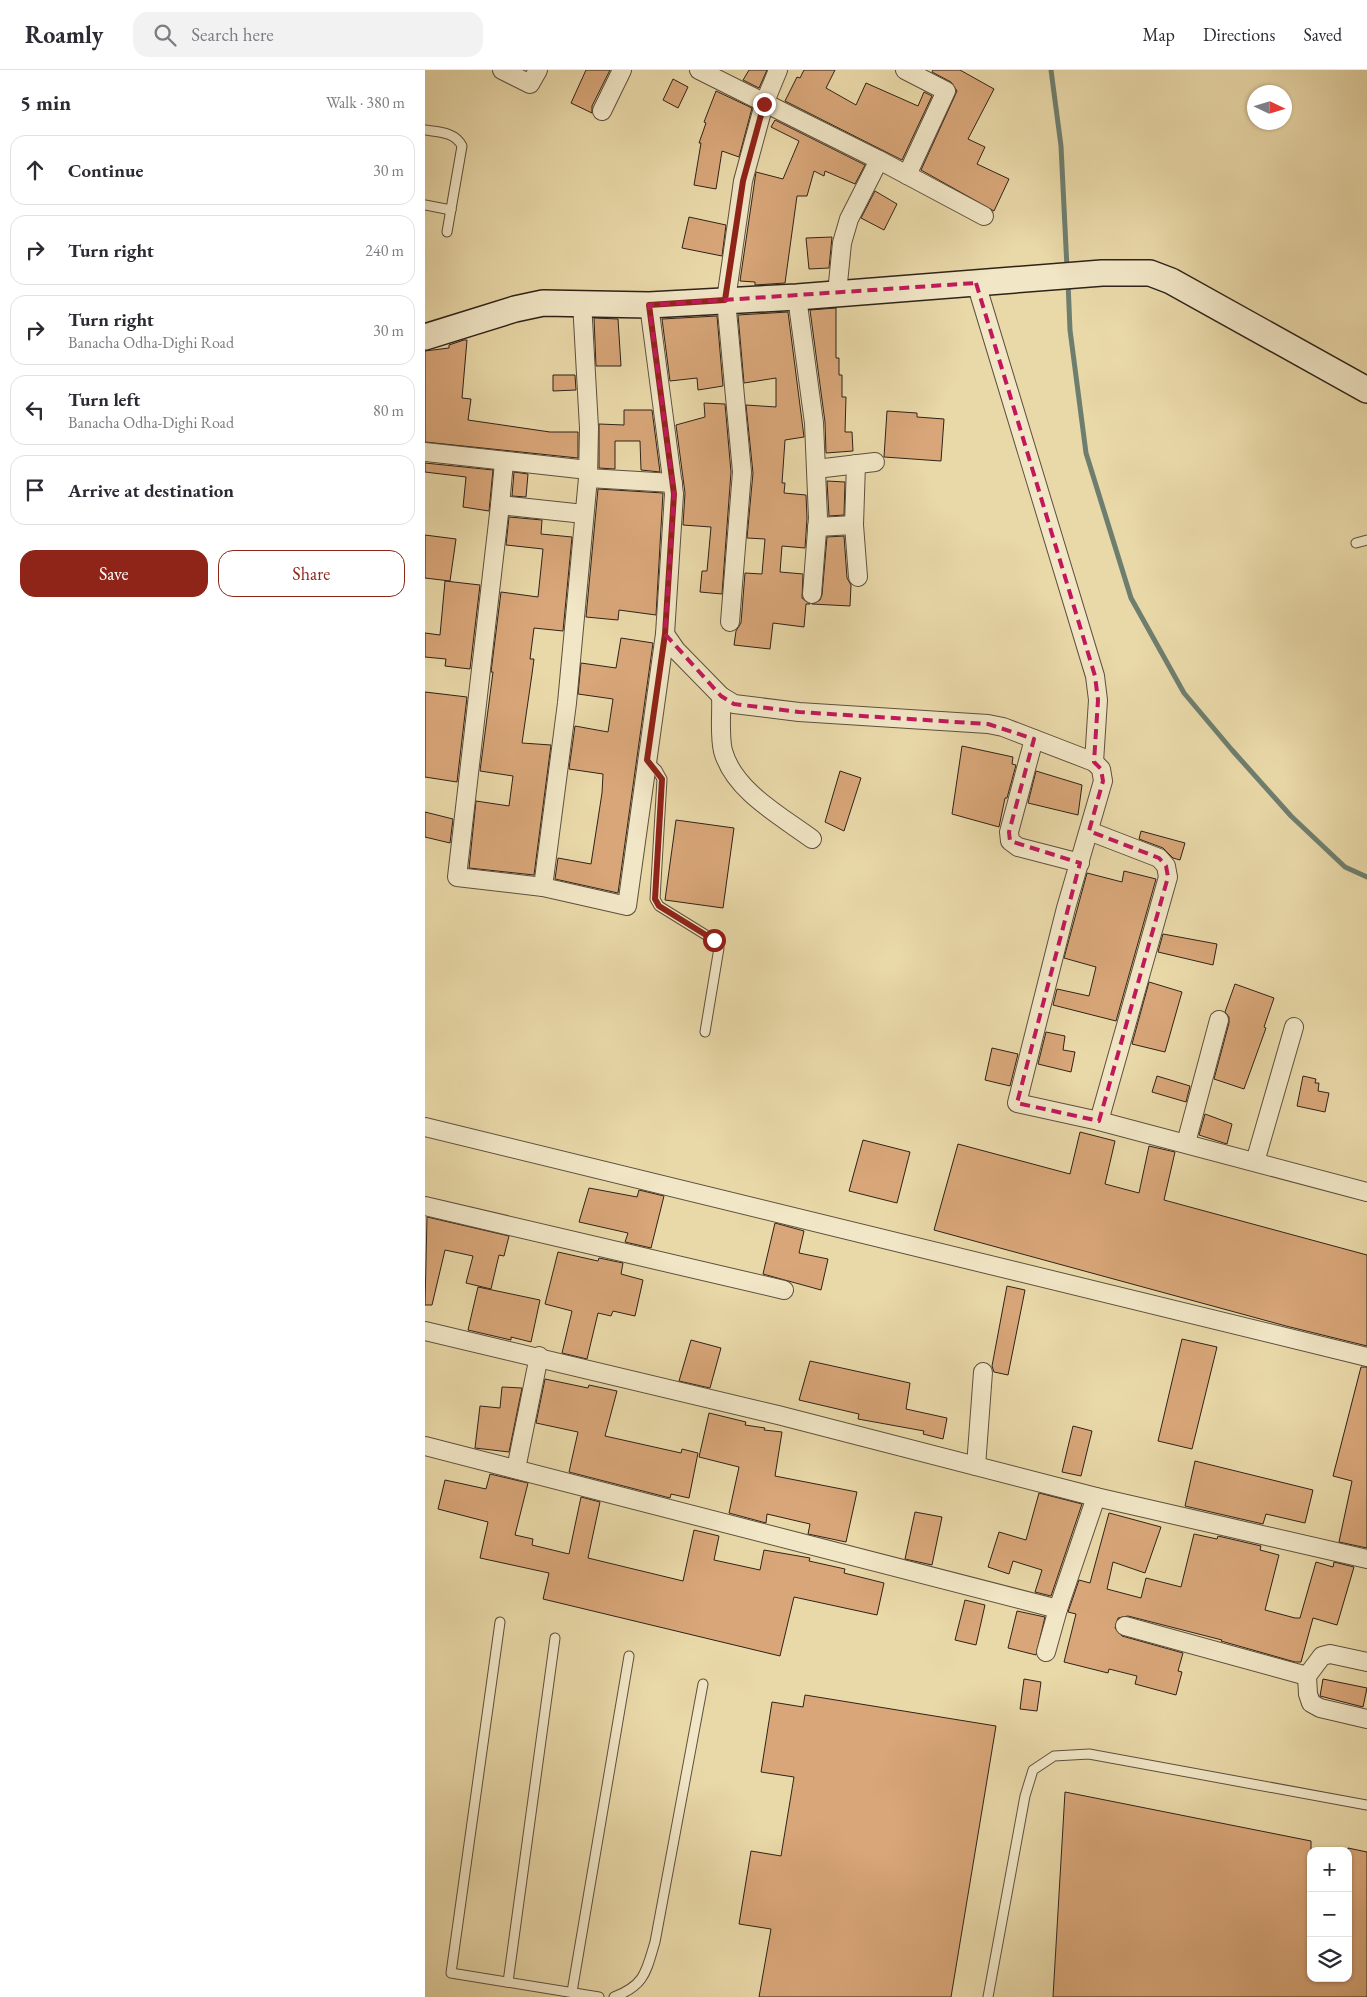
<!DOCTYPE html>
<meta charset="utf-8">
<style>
:root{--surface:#fff;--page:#f2f2f3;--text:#2b2b33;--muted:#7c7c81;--line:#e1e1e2;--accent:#8f2418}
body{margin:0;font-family:"EB Garamond",serif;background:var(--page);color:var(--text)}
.controls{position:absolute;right:15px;bottom:15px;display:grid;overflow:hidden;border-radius:10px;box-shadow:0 1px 4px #0004}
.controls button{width:45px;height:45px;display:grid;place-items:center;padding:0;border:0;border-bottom:1px solid var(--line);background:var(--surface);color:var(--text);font:25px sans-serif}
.compass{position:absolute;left:822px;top:15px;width:45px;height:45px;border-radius:50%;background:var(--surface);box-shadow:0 1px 4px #0004;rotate:94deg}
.stop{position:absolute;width:15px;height:15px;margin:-11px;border:4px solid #8f2418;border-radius:50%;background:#fff}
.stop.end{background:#8f2418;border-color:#fff;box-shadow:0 1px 5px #0008}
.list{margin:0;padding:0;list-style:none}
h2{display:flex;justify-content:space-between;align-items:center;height:65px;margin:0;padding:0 20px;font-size:21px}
h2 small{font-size:16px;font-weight:400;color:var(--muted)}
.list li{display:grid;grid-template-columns:32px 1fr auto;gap:15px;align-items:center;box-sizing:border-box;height:70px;margin:0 10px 10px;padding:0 10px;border:1px solid var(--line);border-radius:15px}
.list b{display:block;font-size:19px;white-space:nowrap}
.list p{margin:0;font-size:16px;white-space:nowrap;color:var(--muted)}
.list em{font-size:16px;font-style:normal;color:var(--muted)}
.actions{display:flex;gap:10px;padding:15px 20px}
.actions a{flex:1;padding:11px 0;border:1px solid var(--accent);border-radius:15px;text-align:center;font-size:18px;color:var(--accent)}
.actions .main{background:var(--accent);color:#fff}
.icon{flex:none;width:28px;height:28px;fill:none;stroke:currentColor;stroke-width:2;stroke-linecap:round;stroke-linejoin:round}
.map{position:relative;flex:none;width:942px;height:1927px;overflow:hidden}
header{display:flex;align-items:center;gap:30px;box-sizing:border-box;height:70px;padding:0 25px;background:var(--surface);border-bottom:1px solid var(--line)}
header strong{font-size:24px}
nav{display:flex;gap:28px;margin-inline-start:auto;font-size:18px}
.search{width:350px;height:45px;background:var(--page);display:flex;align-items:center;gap:12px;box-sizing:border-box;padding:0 18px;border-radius:15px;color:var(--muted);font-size:19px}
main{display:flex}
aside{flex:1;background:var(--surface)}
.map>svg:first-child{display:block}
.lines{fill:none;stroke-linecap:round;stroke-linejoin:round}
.stream{stroke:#6e7e6e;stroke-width:5}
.building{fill:#d8a678;stroke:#2f2319}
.lane-casing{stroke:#5e503d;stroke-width:11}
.street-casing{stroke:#5e503d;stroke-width:20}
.secondary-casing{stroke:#2f2319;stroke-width:28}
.lane{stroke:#f1e6c6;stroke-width:9}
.street{stroke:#f1e6c6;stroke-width:18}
.secondary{stroke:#f1e6c6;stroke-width:25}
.route{stroke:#8f2418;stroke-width:6}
.marked{fill:none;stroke:#c2185b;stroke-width:4;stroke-dasharray:10 6;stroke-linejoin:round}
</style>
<header>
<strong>Roamly</strong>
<div class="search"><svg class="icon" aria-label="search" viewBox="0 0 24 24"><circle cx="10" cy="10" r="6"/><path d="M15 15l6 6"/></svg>Search here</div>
<nav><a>Map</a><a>Directions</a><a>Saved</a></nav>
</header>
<main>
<aside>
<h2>5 min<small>Walk · 380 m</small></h2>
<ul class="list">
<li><svg class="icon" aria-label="ahead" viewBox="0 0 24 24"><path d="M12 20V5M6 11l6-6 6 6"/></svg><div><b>Continue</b></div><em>30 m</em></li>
<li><svg class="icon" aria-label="right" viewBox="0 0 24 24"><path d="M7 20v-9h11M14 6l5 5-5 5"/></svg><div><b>Turn right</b></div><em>240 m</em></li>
<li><svg class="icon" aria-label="right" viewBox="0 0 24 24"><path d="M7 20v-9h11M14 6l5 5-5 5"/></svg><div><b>Turn right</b><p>Banacha Odha-Dighi Road</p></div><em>30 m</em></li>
<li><svg class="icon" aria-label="left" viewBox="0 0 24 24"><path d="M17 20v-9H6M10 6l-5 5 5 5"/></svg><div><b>Turn left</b><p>Banacha Odha-Dighi Road</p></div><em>80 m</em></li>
<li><svg class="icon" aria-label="arrive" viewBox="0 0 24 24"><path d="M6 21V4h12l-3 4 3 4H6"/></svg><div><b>Arrive at destination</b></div></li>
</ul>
<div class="actions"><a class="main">Save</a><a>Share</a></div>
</aside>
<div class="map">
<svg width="942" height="1927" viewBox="0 0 942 1927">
<rect width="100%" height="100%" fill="#e9d8a8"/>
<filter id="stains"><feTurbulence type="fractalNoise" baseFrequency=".004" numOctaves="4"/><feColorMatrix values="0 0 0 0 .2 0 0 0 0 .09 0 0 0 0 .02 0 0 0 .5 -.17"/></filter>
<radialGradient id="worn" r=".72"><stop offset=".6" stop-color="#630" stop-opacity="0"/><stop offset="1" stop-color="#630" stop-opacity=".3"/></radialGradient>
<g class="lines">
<g class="stream">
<polyline points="626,0 636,76 642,198"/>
<polyline points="643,212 645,260 661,383 706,528 759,623 807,680 866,746 920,797 942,807"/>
</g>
</g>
<g class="building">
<polygon points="161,0 185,0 167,36 167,43 146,33"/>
<polygon points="324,0 342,0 334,18 318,10"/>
<polygon points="379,0 410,0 401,18 431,35 441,13 493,36 499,22 507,26 477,90 360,31 372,7 375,8"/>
<polygon points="508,0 535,0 569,19 543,69 560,77 552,94 584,109 569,141 496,100 532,21 526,12 507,2"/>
<polygon points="248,9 263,17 253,38 238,30"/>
<polygon points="291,21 327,38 314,87 297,81 291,119 269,115 276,73 274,73 281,53 279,52"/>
<polygon points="350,50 440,95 430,114 400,101 399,106 389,101 382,126 372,126 360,213 330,215 330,212 315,211 331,102 358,109 374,71 346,57"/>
<polygon points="450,121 472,134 459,160 436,148"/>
<polygon points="264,147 301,155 297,186 257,178"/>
<polygon points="407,167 404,198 384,199 381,168"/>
<polygon points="411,238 411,288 414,288 414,305 417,305 417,327 421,327 420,362 427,362 428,381 401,383 400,352 385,240"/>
<polygon points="363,242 379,367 360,370 357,413 360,413 359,423 381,425 382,448 380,478 357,476 355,502 378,504 377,528 385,534 381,534 379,557 348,553 345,579 309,575 311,561 316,553 320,503 337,504 340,469 322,468 328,403 321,335 351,337 351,308 319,313 313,245"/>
<polygon points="292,246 298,316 273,320 272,308 245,311 237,249"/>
<polygon points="169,248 193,249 196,296 171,296"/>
<polygon points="39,270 42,270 37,328 46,329 43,350 125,362 153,362 153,388 0,372 0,281 24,278 24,275"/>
<polygon points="128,305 150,305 151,320 128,321"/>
<polygon points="279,333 300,334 306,402 297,524 275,522 277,501 282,501 286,457 258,455 260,423 251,355 280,347"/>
<polygon points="199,340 227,340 235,402 216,400 215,371 190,371 190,399 174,398 174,354 199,355"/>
<polygon points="462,341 492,343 492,347 519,349 516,391 459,387"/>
<polygon points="0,393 68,400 64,441 38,437 41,407 0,402"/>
<polygon points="89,402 103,404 101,427 87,426"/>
<polygon points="402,411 420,412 419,445 404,446"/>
<polygon points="173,419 238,423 231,545 194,540 193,550 161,547"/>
<polygon points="84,447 117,450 116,464 147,467 138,561 109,558 105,589 109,589 107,604 97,673 126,675 109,805 44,798 51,731 84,736 88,706 55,701 68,602 66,602 76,522 113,527 118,479 81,475"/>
<polygon points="0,465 31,469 25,511 0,508"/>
<polygon points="419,466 422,508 426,515 425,536 387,534 395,530 397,525 402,467"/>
<polygon points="20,511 55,515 45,599 20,596 21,589 0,587 0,563 15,565"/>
<polygon points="196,568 228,573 193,823 130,809 133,788 166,794 177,723 178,704 144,699 150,656 183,662 188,629 153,624 156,593 191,598"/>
<polygon points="0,622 42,627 32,712 0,707"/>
<polygon points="537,676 588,687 587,694 591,695 582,728 580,728 574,757 527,744"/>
<polygon points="415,701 436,708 419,761 400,752"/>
<polygon points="611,701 657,715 653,745 603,733"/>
<polygon points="0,742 28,749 25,773 0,767"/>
<polygon points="251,750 309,758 298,838 240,830"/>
<polygon points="716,761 760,773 755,790 748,788 738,778 714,769"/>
<polygon points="699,801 731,809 691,951 628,935 632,919 664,926 671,897 639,888 662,803 697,812"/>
<polygon points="738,864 792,874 788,895 733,882"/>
<polygon points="724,912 757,922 740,982 707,974"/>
<polygon points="810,914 849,928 839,957 841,958 819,1019 789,1009 804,953 804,947 800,942"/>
<polygon points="621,962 640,966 638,980 650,982 646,1002 613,994"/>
<polygon points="567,978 593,984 585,1016 560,1010"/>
<polygon points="732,1006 765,1016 761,1032 727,1022"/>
<polygon points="878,1006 891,1009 890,1013 894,1013 893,1021 904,1023 900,1042 872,1036"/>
<polygon points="780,1044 807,1054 802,1074 774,1065"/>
<polygon points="655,1062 690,1071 680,1114 714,1123 724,1076 750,1082 739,1130 942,1185 942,1276 861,1256 509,1160 533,1074 645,1104"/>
<polygon points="438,1070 485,1082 472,1133 424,1121"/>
<polygon points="164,1118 212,1127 214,1120 239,1126 226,1178 200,1172 203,1163 154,1152"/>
<polygon points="2,1147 84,1166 79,1186 74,1185 66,1219 41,1213 48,1186 20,1180 7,1235 0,1235"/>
<polygon points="350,1153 379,1161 374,1183 403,1189 396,1220 338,1204"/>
<polygon points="133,1182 173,1191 174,1188 198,1193 196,1204 218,1210 210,1246 188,1241 186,1246 173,1243 162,1289 137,1283 147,1241 120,1234"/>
<polygon points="582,1216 600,1220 583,1305 569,1302 567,1296"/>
<polygon points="53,1217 115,1230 106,1272 86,1267 86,1270 43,1260"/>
<polygon points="757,1269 792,1277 767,1379 733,1371"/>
<polygon points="266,1270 296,1278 285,1318 254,1311"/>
<polygon points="385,1291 485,1313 481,1339 522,1348 518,1369 498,1364 499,1361 433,1349 434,1344 374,1330"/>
<polygon points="936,1297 942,1297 942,1478 914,1472 927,1411 908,1406"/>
<polygon points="120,1309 163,1318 164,1315 192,1321 180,1366 256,1383 257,1379 273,1383 264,1428 246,1424 245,1428 144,1402 153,1362 111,1353"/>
<polygon points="77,1317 97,1318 84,1382 50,1378 55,1336 75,1338"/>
<polygon points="284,1343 321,1352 320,1355 340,1358 339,1360 357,1362 350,1406 432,1422 421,1472 383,1464 385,1454 342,1444 341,1453 304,1443 314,1397 274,1387"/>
<polygon points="648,1356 667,1361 656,1406 637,1402"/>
<polygon points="770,1391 888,1420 880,1453 841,1444 838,1454 760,1436"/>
<polygon points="65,1404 103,1413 90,1465 108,1469 107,1475 144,1484 156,1427 175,1432 163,1488 258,1511 269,1460 294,1466 289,1490 335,1500 339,1480 385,1488 384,1491 420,1499 419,1503 459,1513 452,1545 369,1527 355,1586 118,1529 124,1503 55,1488 63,1452 13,1439 20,1410 61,1419"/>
<polygon points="614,1423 657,1434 626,1526 610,1522 617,1500 588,1491 584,1504 563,1497 574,1462 601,1470"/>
<polygon points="490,1442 517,1447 507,1495 480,1489"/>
<polygon points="684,1443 736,1457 720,1503 688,1492 682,1519 716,1528 721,1508 756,1517 769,1464 792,1469 793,1466 836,1476 835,1480 854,1485 840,1540 870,1548 875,1548 891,1492 908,1497 909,1492 929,1497 912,1555 888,1548 876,1592 870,1592 796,1571 797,1570 703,1546 693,1548 690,1558 697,1566 758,1583 753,1601 757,1602 751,1625 710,1614 712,1606 684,1599 683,1603 639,1592 651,1544 643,1542 654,1510 665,1513"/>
<polygon points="540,1530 560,1535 551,1575 530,1570"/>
<polygon points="592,1541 620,1547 611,1585 583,1578"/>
<polygon points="599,1609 616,1612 612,1641 595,1639"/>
<polygon points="898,1609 942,1618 938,1637 895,1626"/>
<polygon points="380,1625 571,1656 526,1927 334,1927 346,1859 314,1854 326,1781 356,1786 369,1707 336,1702 347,1632 378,1637"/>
<polygon points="640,1722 886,1771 886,1908 923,1908 923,1778 942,1782 942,1927 628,1927"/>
</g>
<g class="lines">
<g class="lane-casing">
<g id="lane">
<path d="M0 60C14 62 30 62 37 76L22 162"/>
<polyline points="0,135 26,140"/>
<polyline points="931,473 942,470"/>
<polyline points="222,690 232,700 237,709 230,829 234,836 289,870 294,878 280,962"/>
<polyline points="75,1552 26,1903 174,1927"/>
<polyline points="83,1912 130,1568"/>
<polyline points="147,1922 204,1586"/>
<path d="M189 1927C220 1915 221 1902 230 1872L278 1614"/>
<polyline points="563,1927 600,1726 608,1700 629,1686 664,1684 942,1735"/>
</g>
</g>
<g class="street-casing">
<g id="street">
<polyline points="77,0 105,14 113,0"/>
<polyline points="274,0 454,90 424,149 417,173 412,223"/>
<polyline points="480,0 521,21 482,105"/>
<polyline points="177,41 197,0"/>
<polyline points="454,90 559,146"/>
<polyline points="551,213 670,606 673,630 669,692"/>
<polyline points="372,227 389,353 393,448 387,524"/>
<polyline points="157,232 164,358 163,408 142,633 118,817 202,836 240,564 249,424 224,235"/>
<polyline points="0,382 163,400"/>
<polyline points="431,394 429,455 433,507"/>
<polyline points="391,399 450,392"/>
<polyline points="163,408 248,413"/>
<polyline points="75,435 79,392"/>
<polyline points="392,457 429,455"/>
<polyline points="305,552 317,402 301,230 318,111 339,34 353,0"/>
<polyline points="240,564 251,580 296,626 309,634 374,642 563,654 578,657 669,692 676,699 678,711 641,838 592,1033 674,1051 942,1122"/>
<path d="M296 626C297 643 294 664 298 681 309 721 356 746 387 769"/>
<polyline points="609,669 584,762 585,771 593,777 655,793"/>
<polyline points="664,761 734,788 741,796 743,807 674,1051"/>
<polyline points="118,817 32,807 75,435 159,444"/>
<polyline points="0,1057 942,1287"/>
<polyline points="761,1073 794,950"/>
<polyline points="830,1092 869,957"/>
<polyline points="0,1136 359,1220"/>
<polyline points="0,1261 353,1345 671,1427 942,1489"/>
<polyline points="0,1376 633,1539"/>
<polyline points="551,1396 558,1302"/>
<polyline points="91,1399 114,1286"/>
<polyline points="700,1556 882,1606"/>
<polyline points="621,1582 633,1539 671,1427"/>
<polyline points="942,1592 905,1584 897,1586 882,1606 883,1624 886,1633 895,1638 942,1649"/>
</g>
</g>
<g class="secondary-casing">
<polyline id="secondary" points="0,267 90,239 118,233 224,235 372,227 677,203 725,203 746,211 942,320"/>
</g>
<use href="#lane" class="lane"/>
<use href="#street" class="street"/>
<use href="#secondary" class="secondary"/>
</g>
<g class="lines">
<polyline class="route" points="289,870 234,836 230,829 237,709 222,690 240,564 249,424 224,235 300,230 318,111 339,34"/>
</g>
<path class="marked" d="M551 213 670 606 673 630 669 692 676 699 678 711 664 761 734 788 741 796 743 807 674 1051 592 1033 655 793 585 771 584 762 609 669 563 654 374 642 309 634 296 626 240 564 249 424 224 235Z"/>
<rect width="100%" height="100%" filter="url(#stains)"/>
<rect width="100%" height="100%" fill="url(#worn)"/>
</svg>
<div class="controls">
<button>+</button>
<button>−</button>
<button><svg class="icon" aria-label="layers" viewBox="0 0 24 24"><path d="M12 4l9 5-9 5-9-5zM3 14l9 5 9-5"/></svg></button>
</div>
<svg class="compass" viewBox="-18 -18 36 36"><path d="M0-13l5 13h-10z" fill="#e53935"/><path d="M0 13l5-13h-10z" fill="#7c7c81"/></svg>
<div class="stop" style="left:289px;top:870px"></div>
<div class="stop end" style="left:339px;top:34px"></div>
</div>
</main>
